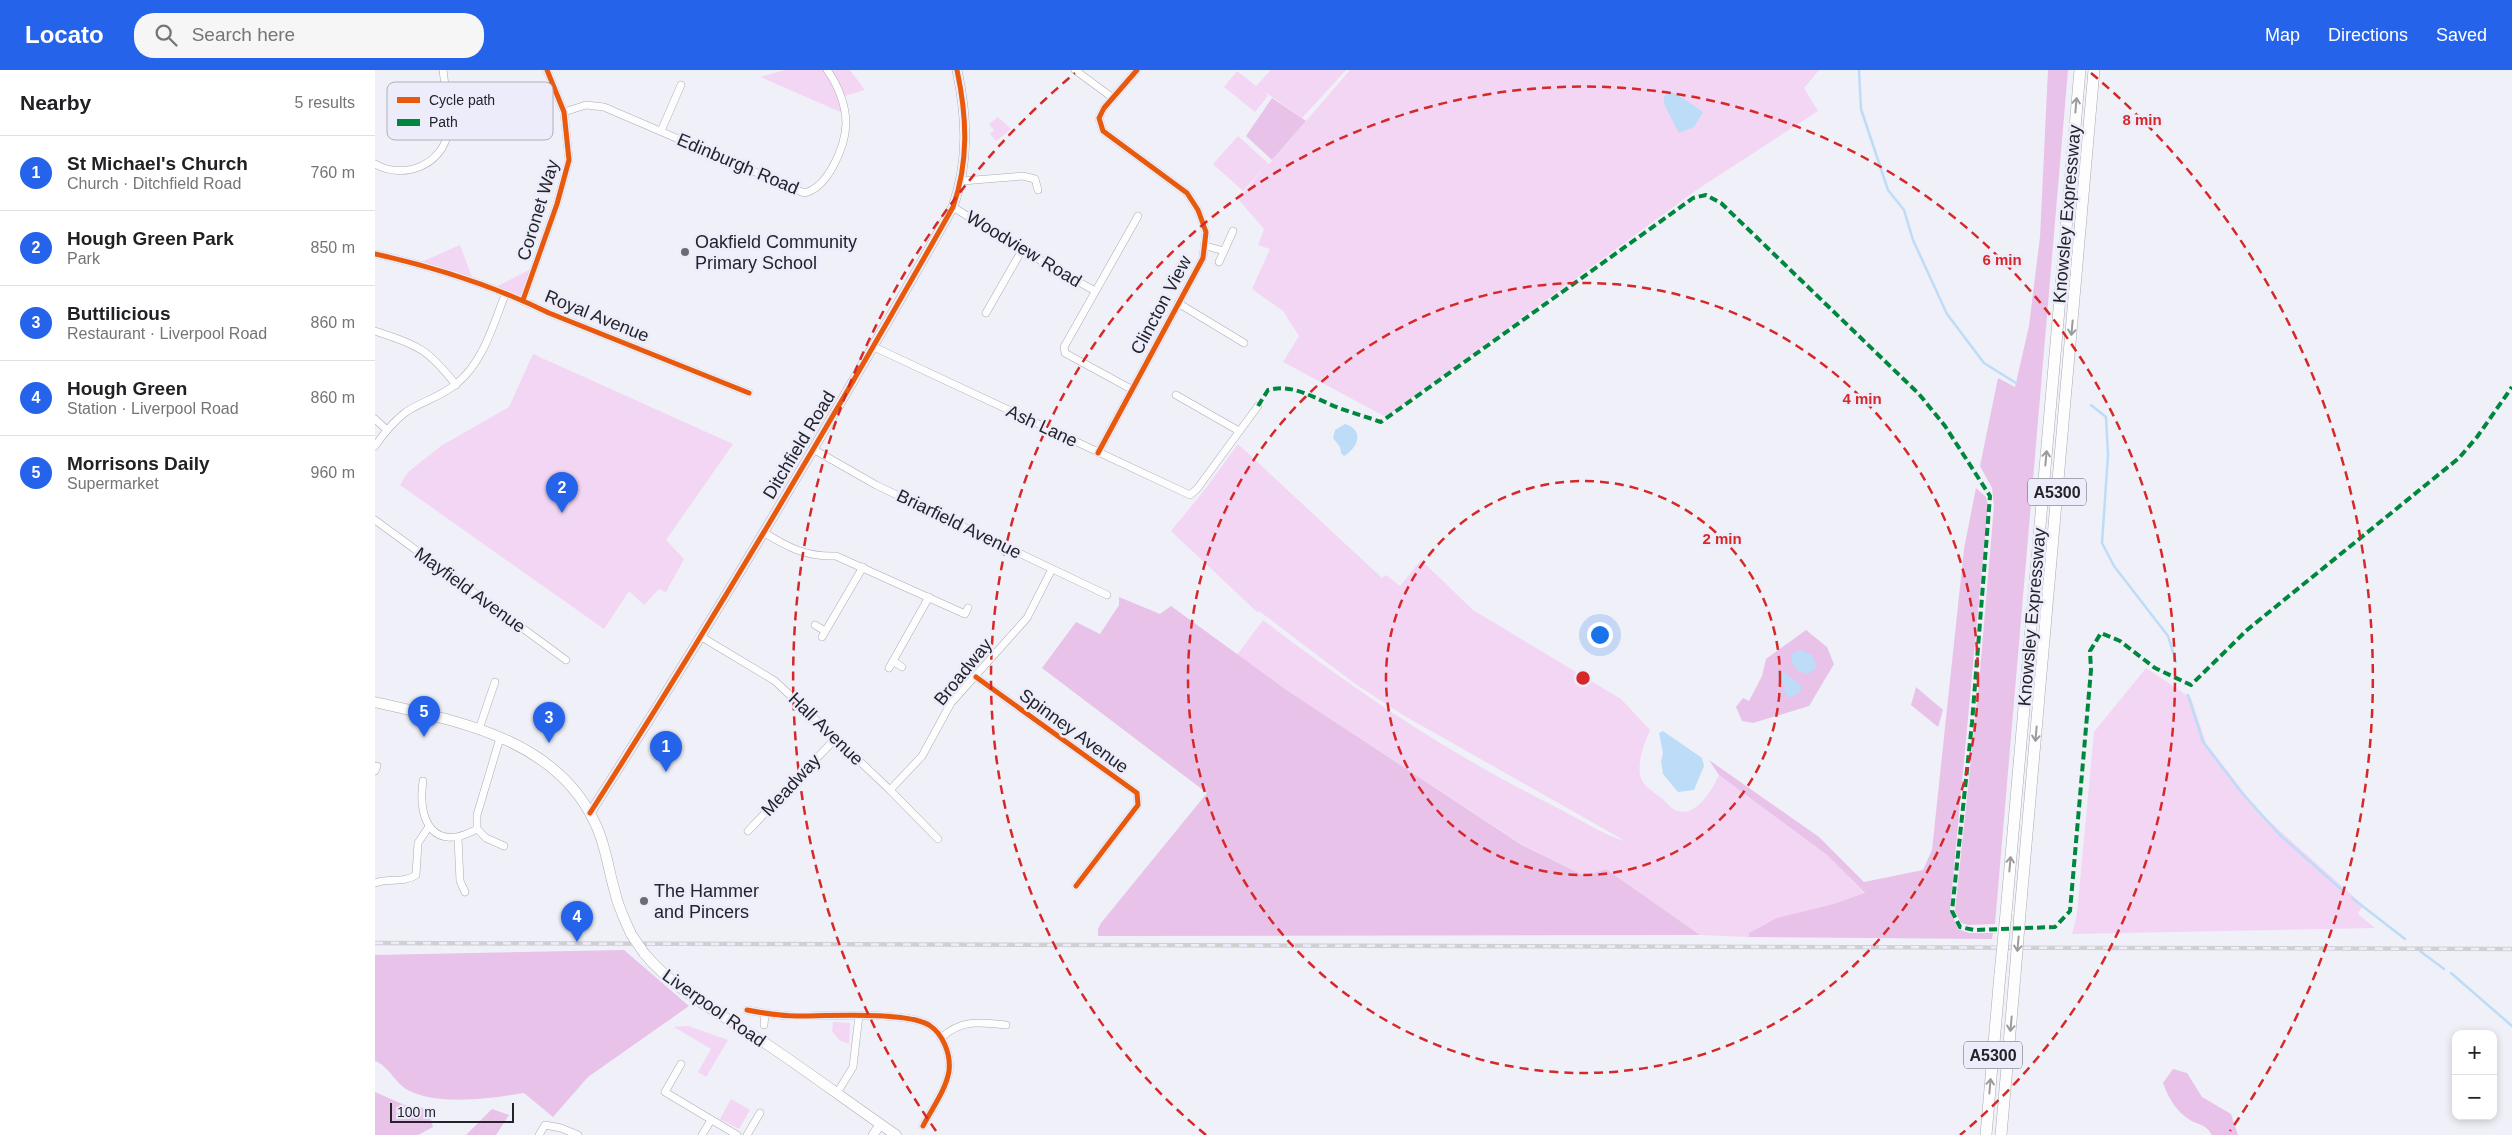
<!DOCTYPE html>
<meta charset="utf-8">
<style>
:root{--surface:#fff;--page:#f6f6f6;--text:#202124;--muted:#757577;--line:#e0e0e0;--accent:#2563eb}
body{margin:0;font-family:Helvetica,sans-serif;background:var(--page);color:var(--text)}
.controls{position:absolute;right:15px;bottom:15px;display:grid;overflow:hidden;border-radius:10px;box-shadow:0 2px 8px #0003}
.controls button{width:45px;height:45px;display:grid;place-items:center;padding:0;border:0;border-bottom:1px solid var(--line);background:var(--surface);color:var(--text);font:25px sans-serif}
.scale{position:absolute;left:15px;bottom:12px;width:124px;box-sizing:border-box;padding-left:5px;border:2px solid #232329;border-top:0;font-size:14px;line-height:18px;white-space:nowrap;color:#232329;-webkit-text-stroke:4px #ececfb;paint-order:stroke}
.you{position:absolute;left:1224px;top:564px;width:18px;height:18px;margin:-12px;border:4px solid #fff;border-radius:50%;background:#1a73e8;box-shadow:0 0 0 8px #1a73e833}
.badge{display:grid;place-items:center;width:32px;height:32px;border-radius:50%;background:var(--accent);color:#fff;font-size:16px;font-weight:700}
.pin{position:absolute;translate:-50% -41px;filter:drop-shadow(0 1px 2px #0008)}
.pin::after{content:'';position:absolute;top:26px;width:18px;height:15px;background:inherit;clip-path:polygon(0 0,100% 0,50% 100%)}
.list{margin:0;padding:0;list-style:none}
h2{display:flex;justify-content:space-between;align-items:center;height:65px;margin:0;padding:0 20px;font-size:21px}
h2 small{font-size:16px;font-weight:400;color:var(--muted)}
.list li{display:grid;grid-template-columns:32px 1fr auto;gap:15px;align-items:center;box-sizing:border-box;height:75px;padding:0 20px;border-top:1px solid var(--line)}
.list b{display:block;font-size:19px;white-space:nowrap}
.list p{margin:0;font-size:16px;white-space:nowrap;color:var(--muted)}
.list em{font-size:16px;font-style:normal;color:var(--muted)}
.icon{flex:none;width:28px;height:28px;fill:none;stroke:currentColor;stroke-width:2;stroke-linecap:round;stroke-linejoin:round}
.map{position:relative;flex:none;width:2137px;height:1065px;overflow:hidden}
header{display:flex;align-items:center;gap:30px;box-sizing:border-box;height:70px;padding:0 25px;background:var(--accent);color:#fff}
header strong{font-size:24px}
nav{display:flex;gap:28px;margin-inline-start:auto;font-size:18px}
.search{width:350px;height:45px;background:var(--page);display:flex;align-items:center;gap:12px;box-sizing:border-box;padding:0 18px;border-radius:20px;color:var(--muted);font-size:19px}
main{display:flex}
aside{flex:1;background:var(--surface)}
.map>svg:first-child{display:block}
.green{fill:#f3d6f3}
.forest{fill:#e8c2e9}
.water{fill:#bddcf8}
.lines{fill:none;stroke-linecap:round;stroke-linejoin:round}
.stream{stroke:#bddcf8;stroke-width:2.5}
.minor-casing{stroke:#ababb2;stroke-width:8}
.tertiary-casing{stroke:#ababb2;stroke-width:10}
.secondary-casing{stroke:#ababb2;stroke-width:11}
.trunk-casing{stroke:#ababb2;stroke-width:12}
.minor{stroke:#fdfdfe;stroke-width:7}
.tertiary{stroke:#fdfdfe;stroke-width:9}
.secondary{stroke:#fdfdfe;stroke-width:10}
.trunk{stroke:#fdfdfe;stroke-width:11}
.rail-casing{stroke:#d0d0d3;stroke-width:4.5}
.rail{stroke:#ececfb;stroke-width:2.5;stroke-dasharray:8;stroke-linecap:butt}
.secondary-bridge-casing{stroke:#ababb2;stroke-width:11;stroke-linecap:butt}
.trunk-bridge-casing{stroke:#ababb2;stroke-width:12;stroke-linecap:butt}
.secondary-bridge{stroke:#fdfdfe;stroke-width:10}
.trunk-bridge{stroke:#fdfdfe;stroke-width:11}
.quiet{stroke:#00873e;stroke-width:4;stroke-dasharray:8 4;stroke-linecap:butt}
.cycleway-casing{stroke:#ececfb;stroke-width:8}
.cycleway{stroke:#e8590c;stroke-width:5}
.oneway{stroke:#9b9b9e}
.ring{fill:none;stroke:#d62828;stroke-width:2.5;stroke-dasharray:9 6}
.poi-dot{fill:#6b6b71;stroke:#ececfb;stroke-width:2}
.labels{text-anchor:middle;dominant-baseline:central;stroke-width:5;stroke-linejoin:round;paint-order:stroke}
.shield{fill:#ececfb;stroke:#5f5f68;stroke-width:1}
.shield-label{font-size:16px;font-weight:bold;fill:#232329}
.street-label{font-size:18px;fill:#232329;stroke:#ececfb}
.poi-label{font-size:18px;fill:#232329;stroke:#ececfb;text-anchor:start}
.key{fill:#ececfb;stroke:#b0b0bc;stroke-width:1}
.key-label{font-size:14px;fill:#232329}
.centre{fill:#d62828;stroke:#ececfb;stroke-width:2.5}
.ring-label{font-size:15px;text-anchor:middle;font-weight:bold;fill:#d62828;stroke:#ececfb;stroke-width:5;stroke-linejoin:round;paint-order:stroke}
</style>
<header>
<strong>Locato</strong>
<div class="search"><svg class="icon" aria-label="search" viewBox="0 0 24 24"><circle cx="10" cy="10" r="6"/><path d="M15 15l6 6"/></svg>Search here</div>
<nav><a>Map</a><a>Directions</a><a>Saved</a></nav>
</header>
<main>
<aside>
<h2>Nearby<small>5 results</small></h2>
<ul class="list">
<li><span class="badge">1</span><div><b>St Michael's Church</b><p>Church · Ditchfield Road</p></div><em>760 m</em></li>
<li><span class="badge">2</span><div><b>Hough Green Park</b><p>Park</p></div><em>850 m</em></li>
<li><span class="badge">3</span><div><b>Buttilicious</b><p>Restaurant · Liverpool Road</p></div><em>860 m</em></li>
<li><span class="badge">4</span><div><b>Hough Green</b><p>Station · Liverpool Road</p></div><em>860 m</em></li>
<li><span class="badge">5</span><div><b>Morrisons Daily</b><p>Supermarket</p></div><em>960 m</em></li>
</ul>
</aside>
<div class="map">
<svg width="2137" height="1065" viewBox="0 0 2137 1065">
<rect width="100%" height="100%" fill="#f0f0f8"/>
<g class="green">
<polygon points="410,0 475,0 490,20 466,27 470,44 385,7"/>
<polygon points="896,0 971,0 927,48 890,22 893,26 880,42 849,17 862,1 881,16"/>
<polygon points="975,0 1444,0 1429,18 1443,41 1323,119 1011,347 908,292 924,266 908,241 877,219 895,179 883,175 889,159 863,129 893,94 868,121 838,94 863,66 894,94"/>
<polygon points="623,47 636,59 621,71 615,64 619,60 614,54"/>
<polygon points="85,175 99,213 44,193"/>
<polygon points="160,197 148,230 117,219"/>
<polygon points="158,284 358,374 291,470 309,489 291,522 284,519 269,535 254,521 229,559 25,415 33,402 66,376 134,337"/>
<path d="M863 374 1007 508 1011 505 1025 516 1046 490 1098 540 1246 629 1275 660C1269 674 1263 689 1265 705 1267 715 1277 721 1285 727 1290 730 1294 737 1300 740 1321 749 1337 720 1344 705L1452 785 1490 824 1374 863V867L1325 865 1231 799 1210 806 1148 775 913 621 862 585 888 550C979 620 1074 684 1177 735 1201 747 1226 764 1252 772L1028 645 979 613 884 541 882 542 796 461 828 422Z"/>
<polygon points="1771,598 1816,628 1831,673 1884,742 1988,835 1983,844 2000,858 1697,864 1702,844 1719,662"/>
<polygon points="458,952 475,953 474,974 464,970 457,961"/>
<polygon points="313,956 353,970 331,1007 323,1002 336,979 299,957"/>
<polygon points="356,1029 375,1040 364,1059 345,1049"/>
</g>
<g class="forest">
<polygon points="1673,0 1693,0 1620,854 1593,855 1586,853 1580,841 1604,613 1619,436 1617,418 1605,396 1623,308 1640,317 1654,256 1665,167"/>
<polygon points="897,28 931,51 897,90 871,66"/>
<polygon points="1601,418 1611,427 1613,435 1575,840 1583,859 1594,863 1618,863 1617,869 1374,867 1374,863 1402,848 1459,834 1490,823 1452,785 1344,705 1334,690 1444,767 1489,812 1548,800 1557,780 1589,479"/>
<polygon points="744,527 785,544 796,536 910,619 1065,721 1147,775 1210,806 1231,799 1325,865 723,866 723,859 726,853 832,723 667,598 701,552 725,564 744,535"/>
<polygon points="1431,560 1452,577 1459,594 1434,636 1378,653 1367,651 1361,637 1368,628 1374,631 1387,606 1391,589"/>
<polygon points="1541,617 1568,640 1563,657 1536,635"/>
<path d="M249 880 314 936 213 1007 178 1047 149 1023C119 1028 64 1036 35 1021 21 1015 14 996 0 991V885Z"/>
<path d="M1798 999 1812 1003 1827 1027 1856 1044 1863 1065H1837C1829 1052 1823 1056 1812 1048 1800 1039 1793 1027 1788 1013Z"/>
<polygon points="0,1022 34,1037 53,1038 58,1057 43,1065 0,1065"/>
<polygon points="117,1039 134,1045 121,1065 91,1065"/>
</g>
<g class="water">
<polygon points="1294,21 1303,25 1328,42 1319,57 1304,63 1289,34 1289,27"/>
<path d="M970 354C990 360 983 378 969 386L966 383 965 377 958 368 960 360Z"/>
<polygon points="1426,580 1437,585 1442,598 1433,604 1423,601 1417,593 1417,584"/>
<polygon points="1403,602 1411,603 1427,617 1424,623 1414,628 1409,622 1410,616 1403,607"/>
<polygon points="1288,661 1327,688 1329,696 1319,720 1303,722 1288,704 1286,691 1288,683 1284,663"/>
</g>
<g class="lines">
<g class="stream">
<polyline points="1484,0 1486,39 1513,120 1529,140 1538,170 1572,244 1609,293 1641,313"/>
<polyline points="1716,335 1731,347 1733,385 1727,473 1739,496 1793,566 1801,592"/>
<polyline points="1813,625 1828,672 1867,723 1906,766 1967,820"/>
<polyline points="1977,828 2030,869"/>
<polyline points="2045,881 2069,899"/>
<polyline points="2076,903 2137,956"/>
</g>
<g class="minor-casing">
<g id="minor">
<polyline points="700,0 738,28"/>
<path d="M189 42 211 35 229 37 429 123C453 118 470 77 471 54 471 35 463 15 452 0"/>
<polyline points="286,61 306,15"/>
<path d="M0 94C28 110 67 96 73 62 76 43 70 19 68 0"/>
<polyline points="587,111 648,106 660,109 663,120"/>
<polyline points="578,137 647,180 720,221"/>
<polyline points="831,176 849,181"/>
<path d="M0 184C59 197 119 216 174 243L374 323"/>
<polyline points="844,192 858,161"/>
<polyline points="148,230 182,134 194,90 189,42 172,0"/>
<polyline points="803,233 869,273"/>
<polyline points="611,243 647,180"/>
<path d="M0 261C44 276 52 278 81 315"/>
<polyline points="499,277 815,425 822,419 883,336"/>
<polyline points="756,319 690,283 689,277 763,146"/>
<polyline points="801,325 864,361"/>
<polyline points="0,349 12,360"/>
<path d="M0 376C9 363 19 351 31 342 47 331 66 327 81 314 108 293 118 255 130 225"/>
<polyline points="438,379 501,415 732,525"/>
<polyline points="723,383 828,188 831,162 823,140 812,123 728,61 724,48 729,38 762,0"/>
<polyline points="0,450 191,590"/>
<path d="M388 462C412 477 431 487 461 486L590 544 593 538"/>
<polyline points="440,555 450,561"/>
<polyline points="325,566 400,611 515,720 563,769"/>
<polyline points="447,567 488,497"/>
<polyline points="518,591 527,597"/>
<polyline points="514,598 554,527"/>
<polyline points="601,607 762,723 763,735 701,816"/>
<polyline points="104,659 120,612"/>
<polyline points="125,668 102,745 102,759 111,768 129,776"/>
<polyline points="0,701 2,696"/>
<path d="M48 711C42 751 59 783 102 759"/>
<polyline points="515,720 547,686 576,633 652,548 677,499"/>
<polyline points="373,761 460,669"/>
<polyline points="83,768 85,811 90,822"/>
<path d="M0 813C14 807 28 814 41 805L43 773 53 758"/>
<path d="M372 940C388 943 405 946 421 946 450 946 531 941 554 955 568 964 576 984 574 1001 571 1020 556 1040 548 1056"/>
<polyline points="389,955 390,944"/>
<path d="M566 968C586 949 606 952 631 955"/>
<polyline points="306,994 290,1022 362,1065"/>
<polyline points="462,1023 478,997 484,945"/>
<polyline points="164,1065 170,1055 186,1058 203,1065"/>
<polyline points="327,1065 336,1050"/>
<polyline points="372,1065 385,1043"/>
</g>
</g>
<g class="tertiary-casing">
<g id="tertiary">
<path d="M215 743C342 545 462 342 578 137 594 91 592 47 582 0"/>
<polyline points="498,1065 505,1055"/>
</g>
</g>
<g class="secondary-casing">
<g id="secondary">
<path d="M0 632C82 651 181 668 220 753 231 775 233 799 240 822 243 837 250 850 256 864"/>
<path d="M269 883C300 921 346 944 387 971 432 1001 476 1034 521 1065"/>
</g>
</g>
<g class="trunk-casing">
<g id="trunk">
<polyline points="1631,843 1705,0"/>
<polyline points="1645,843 1719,0"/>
<polyline points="1611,1065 1625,904"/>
<polyline points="1626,1065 1640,905"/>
</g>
</g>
<use href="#minor" class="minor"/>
<use href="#tertiary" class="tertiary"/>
<use href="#secondary" class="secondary"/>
<use href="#trunk" class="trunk"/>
<g class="rail-casing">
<polyline id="rail" points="0,873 2137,879"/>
</g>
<use href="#rail" class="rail"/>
<g class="secondary-bridge-casing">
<polyline id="secondary-bridge" points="256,864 269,883"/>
</g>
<g class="trunk-bridge-casing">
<g id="trunk-bridge">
<polyline points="1625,904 1631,843"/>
<polyline points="1640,905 1645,843"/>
</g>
</g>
<use href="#secondary-bridge" class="secondary-bridge"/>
<use href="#trunk-bridge" class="trunk-bridge"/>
<path class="quiet" d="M883 336 893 320C919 313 940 329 964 338 978 343 992 347 1006 352L1318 128 1331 125 1346 133 1544 324 1570 356 1615 426 1597 653 1577 841 1585 857 1599 860 1680 857 1695 841 1716 600 1715 581 1726 563 1745 571 1780 598 1816 615 1872 560 2084 388 2102 367 2137 317"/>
<g class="cycleway-casing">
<g id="cycleway">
<path d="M0 184C59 197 119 216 174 243L374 323"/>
<polyline points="148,230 182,134 194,90 189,42 172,0"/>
<polyline points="723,383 828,188 831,162 823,140 812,123 728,61 724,48 729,38 762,0"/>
<polyline points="601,607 762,723 763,735 701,816"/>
<path d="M215 743C342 545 462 342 578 137 594 91 592 47 582 0"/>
<path d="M372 940C388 943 405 946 421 946 450 946 531 941 554 955 568 964 576 984 574 1001 571 1020 556 1040 548 1056"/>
</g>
</g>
<use href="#cycleway" class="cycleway"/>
</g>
<defs><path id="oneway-shaft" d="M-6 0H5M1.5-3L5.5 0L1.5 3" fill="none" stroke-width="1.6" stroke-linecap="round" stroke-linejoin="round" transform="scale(1.25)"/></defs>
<g class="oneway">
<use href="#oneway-shaft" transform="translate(1701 35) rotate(-85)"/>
<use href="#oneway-shaft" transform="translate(1697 258) rotate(95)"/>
<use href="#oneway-shaft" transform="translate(1671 388) rotate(-85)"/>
<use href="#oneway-shaft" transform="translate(1661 664) rotate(95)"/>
<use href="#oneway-shaft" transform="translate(1635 794) rotate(-85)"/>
<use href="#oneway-shaft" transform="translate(1643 874) rotate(95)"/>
<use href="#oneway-shaft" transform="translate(1636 954) rotate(95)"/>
<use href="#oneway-shaft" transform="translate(1615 1016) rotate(-85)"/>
</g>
<g class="ring">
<circle cx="1208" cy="608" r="197"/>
<circle cx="1208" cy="608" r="395"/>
<path d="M831 1065A592 592 0 1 1 1585 1065"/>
<path d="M561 1061A790 790 0 0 1 700 3M1716 3A790 790 0 0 1 1855 1061"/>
</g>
<g class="poi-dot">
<circle cx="310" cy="182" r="5"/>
<circle cx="269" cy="831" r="5"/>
</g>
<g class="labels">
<g class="shield">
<rect x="1653" y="408.5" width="58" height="27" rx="4"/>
<rect x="1589" y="971.5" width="58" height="27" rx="4"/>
</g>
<g class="shield-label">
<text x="1682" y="422">A5300</text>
<text x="1618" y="985">A5300</text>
</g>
<g class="street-label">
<text transform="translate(363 94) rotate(23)">Edinburgh Road</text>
<text transform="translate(163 140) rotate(-73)">Coronet Way</text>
<text transform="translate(1692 144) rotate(-85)">Knowsley Expressway</text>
<text transform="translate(649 179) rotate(31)">Woodview Road</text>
<text transform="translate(786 235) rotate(-62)">Clincton View</text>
<text transform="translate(222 246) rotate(22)">Royal Avenue</text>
<text transform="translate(667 356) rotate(25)">Ash Lane</text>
<text transform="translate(424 375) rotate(-59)">Ditchfield Road</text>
<text transform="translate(584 454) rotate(26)">Briarfield Avenue</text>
<text transform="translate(95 520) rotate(36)">Mayfield Avenue</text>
<text transform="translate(1657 547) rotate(-85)">Knowsley Expressway</text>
<text transform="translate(588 602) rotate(-51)">Broadway</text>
<text transform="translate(451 659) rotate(44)">Hall Avenue</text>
<text transform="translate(699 661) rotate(36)">Spinney Avenue</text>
<text transform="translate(416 715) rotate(-47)">Meadway</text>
<text transform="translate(339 938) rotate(35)">Liverpool Road</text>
</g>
<g class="poi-label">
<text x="320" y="172">Oakfield Community<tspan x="320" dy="21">Primary School</tspan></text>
<text x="279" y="821">The Hammer<tspan x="279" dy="21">and Pincers</tspan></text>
</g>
</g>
<rect x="12" y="12" width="166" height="58" rx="8" class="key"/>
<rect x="22" y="27" width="23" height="6" fill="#e8590c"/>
<rect x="22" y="49" width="23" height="7" fill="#00873e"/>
<g class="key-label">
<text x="54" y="35">Cycle path</text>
<text x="54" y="57">Path</text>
</g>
<circle cx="1208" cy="608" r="8" class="centre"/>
<g class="ring-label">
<text x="1767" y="55">8 min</text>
<text x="1627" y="195">6 min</text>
<text x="1487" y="334">4 min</text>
<text x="1347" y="474">2 min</text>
</g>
</svg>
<div class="controls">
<button>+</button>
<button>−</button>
</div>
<div class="scale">100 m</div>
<div class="you"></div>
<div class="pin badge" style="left:291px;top:702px">1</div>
<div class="pin badge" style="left:187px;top:443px">2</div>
<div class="pin badge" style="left:174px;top:673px">3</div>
<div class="pin badge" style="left:202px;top:872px">4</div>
<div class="pin badge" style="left:49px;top:667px">5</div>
</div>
</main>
